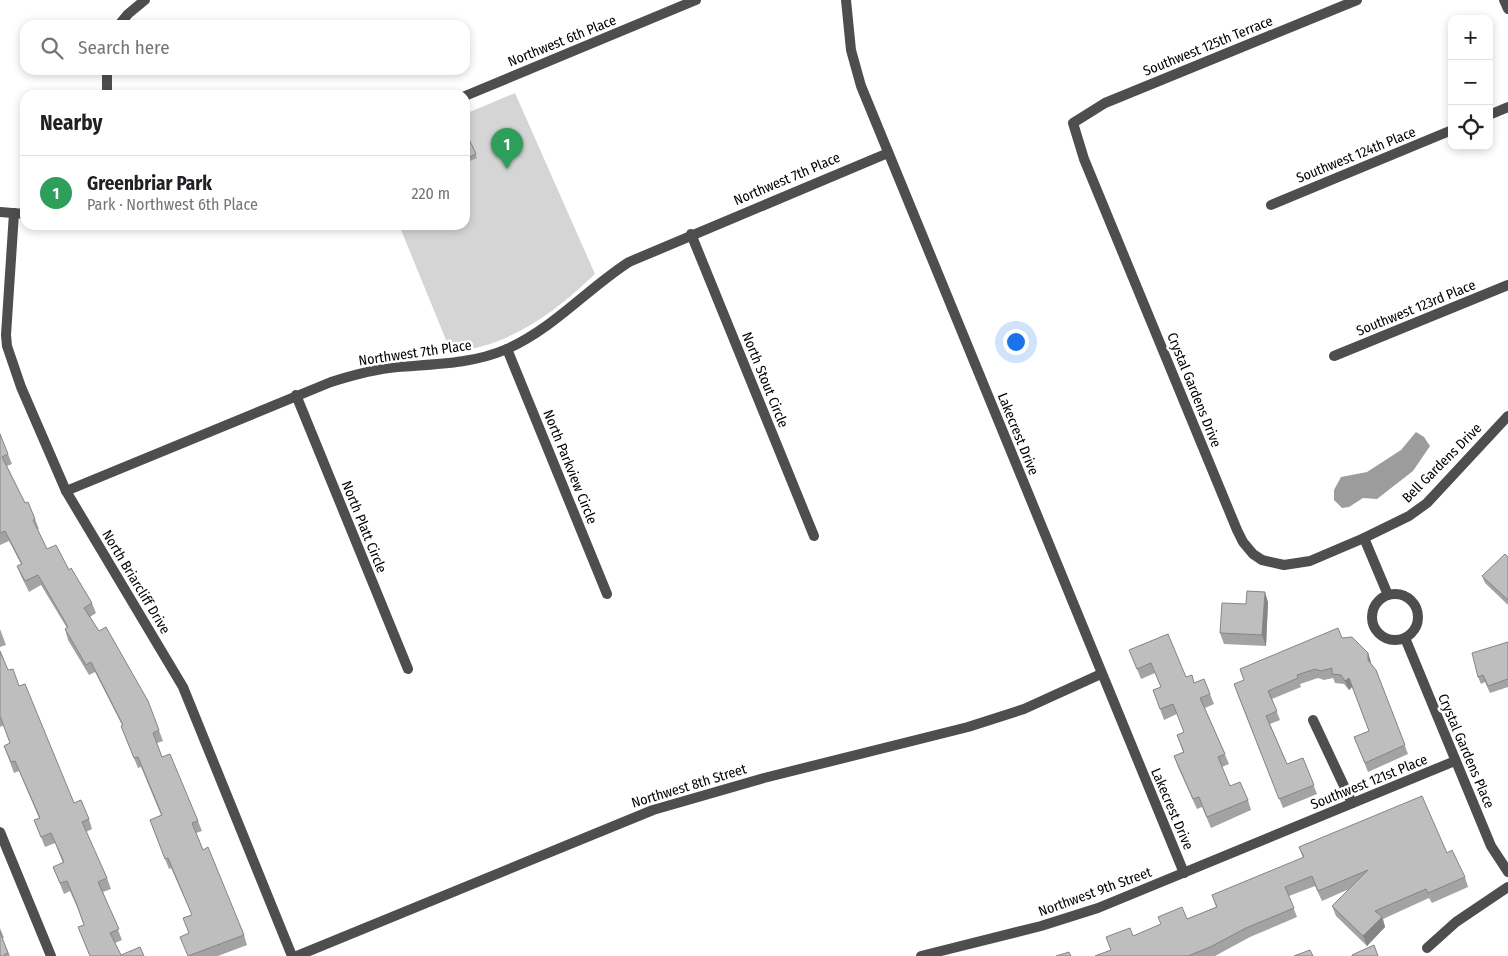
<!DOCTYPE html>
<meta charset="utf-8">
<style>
:root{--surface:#fff;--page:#f6f6f6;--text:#202124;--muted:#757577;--line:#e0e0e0;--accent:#d93025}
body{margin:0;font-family:"Fira Sans Condensed",sans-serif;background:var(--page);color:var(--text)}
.controls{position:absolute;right:15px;top:15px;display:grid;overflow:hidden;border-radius:10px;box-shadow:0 2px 8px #0003}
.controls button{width:45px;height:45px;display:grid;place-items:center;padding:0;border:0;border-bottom:1px solid var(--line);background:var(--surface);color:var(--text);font:25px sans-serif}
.you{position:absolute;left:1015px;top:341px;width:18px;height:18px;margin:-12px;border:4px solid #fff;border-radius:50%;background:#1a73e8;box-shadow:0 0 0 8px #1a73e833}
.badge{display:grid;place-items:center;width:32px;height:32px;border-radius:50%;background:var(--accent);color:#fff;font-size:16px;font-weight:700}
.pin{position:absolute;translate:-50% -41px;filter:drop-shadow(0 1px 2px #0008)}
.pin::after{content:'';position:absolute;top:26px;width:18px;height:15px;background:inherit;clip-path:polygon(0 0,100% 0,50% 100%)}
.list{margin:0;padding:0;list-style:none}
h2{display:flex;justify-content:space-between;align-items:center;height:65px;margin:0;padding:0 20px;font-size:21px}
h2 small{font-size:16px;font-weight:400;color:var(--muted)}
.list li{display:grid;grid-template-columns:32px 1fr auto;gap:15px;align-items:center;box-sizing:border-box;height:75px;padding:0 20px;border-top:1px solid var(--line)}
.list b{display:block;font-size:19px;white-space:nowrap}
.list p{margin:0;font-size:16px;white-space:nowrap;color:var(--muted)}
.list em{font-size:16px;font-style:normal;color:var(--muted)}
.icon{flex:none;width:28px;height:28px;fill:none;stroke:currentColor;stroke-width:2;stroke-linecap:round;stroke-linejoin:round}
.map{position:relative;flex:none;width:1508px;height:956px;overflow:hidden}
.search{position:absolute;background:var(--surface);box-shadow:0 2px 8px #0003;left:20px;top:20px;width:450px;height:55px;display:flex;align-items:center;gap:12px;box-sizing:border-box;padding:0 18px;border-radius:15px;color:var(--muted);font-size:19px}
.panel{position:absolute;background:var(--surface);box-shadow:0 2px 8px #0003;left:20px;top:90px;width:450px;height:140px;border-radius:15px}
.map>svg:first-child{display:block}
.green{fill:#d5d5d5}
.water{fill:#9c9c9c}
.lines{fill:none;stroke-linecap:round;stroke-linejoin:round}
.minor{stroke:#4e4e4e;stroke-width:10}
.wall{fill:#a3a3a3}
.shaded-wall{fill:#858585}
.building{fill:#bebebe;stroke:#858585}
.labels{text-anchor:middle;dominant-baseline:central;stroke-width:5;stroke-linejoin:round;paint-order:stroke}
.street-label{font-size:14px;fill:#000;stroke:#fff}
</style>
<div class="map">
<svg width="1508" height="956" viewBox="0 0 1508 956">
<rect width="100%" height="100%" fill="#fff"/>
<path class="green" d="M515 93 595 274C553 314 510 346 451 352L399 225H465V114Z"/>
<polygon class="water" points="1416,432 1424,437 1430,446 1413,471 1377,499 1363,498 1349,507 1342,508 1334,500 1334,490 1341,477 1367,472 1401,450"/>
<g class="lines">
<g class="minor">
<polyline points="846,0 851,50 861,86 1184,873"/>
<polyline points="1357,0 1105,103 1073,123 1084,159 1237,530 1243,542 1253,554 1262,560 1284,565 1310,561 1364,538 1409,516 1427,503 1508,416"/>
<polyline points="1504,0 1508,9"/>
<polyline points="119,25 128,14 145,0"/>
<polyline points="107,70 107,95"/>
<polyline points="465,96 696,0"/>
<polyline points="1489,115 1508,107"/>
<polyline points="1271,205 1452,130"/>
<polyline points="0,212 25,214"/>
<polyline points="14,213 6,335 7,346 21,387 66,491 183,687 292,956"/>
<polyline points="691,234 814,536"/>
<polyline points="507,349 607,594"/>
<polyline points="1334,356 1508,285"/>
<polyline points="296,395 408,669"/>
<path d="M66 491 331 382C353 375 375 369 398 367 436 364 472 364 507 349 554 328 587 289 629 262L888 153"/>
<polyline points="1364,538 1388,595"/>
<circle cx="1395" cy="617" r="23"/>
<polyline points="1405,638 1491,846 1508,872"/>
<polyline points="1313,720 1352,803"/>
<polyline points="0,832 51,956"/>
<polyline points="1427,948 1456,922 1508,887"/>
<polyline points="297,956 653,810 764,778 968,727 1024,709 1101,674"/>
<polyline points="921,956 1041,926 1098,908 1455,761"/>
</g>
</g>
<g class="wall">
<polygon points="469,139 477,158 465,163 465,141"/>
<polygon points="0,434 12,464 7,466 25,503 35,519 39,529 37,529 47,549 69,570 92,603 96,613 90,617 99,631 148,701 163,741 157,743 162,757 198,821 202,831 196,833 203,850 244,935 247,945 218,956 188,956 189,933 192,915 171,868 169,869 150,820 161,815 141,767 138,768 125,736 122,725 95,672 89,675 68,640 65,629 67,628 41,585 29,592 21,576 17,566 21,564 9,541 0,545"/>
<polygon points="1508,557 1508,605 1485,583 1482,576"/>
<polygon points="1268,602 1266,646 1224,644 1220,633 1246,604"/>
<polygon points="0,629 6,645 0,647"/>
<polygon points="1342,638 1368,653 1371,664 1376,670 1408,754 1368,772 1354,737 1369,731 1352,687 1349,690 1344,684 1335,683 1333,678 1324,680 1318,678 1300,684 1301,687 1272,699 1280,720 1270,724 1287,764 1303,758 1317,794 1283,808 1237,693 1244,680 1240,669"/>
<polygon points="1508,642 1508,687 1490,693 1485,682 1481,684 1478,677"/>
<polygon points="1129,650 1186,677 1194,683 1204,679 1214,704 1205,708 1229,764 1222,767 1230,786 1248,800 1251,810 1211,828 1202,807 1197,809 1178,767 1174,756 1183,752 1177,735 1184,732 1177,714 1164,720 1153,690 1161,687 1155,673 1141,679"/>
<polygon points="0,651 8,670 19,686 74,803 89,819 92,829 86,832 107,878 111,889 103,892 122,940 115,943 121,955 144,956 90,956 78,927 84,925 80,914 70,891 64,894 53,867 63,863 55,843 45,847 34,820 39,818 19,771 14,773 4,746 10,743 4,725 0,727"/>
<polygon points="1299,847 1447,853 1465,877 1468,887 1432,903 1429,898 1383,919 1385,927 1367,946 1336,916 1332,906 1349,889 1322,901 1315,886 1289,896 1297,917 1250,937 1215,956 1095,956 1111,950 1133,936 1187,919 1216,907 1212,895 1303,858"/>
<polygon points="0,928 4,938 2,938 10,956 0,956"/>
</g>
<g class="shaded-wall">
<polygon points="1265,592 1268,602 1266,646 1262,635"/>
<polygon points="1368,653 1371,662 1371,668 1368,660"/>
<polygon points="1349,678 1352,687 1349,690 1345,681"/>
<polygon points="1382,917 1385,927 1367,946 1363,936"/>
</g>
<g class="building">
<polygon points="469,139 476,154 465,159 465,141"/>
<polygon points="0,434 8,454 2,457 25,503 28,502 35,519 33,520 47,549 56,545 69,570 71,568 92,603 84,608 99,631 106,627 148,701 159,730 153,733 162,757 170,754 198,821 192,823 203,850 208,847 244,935 188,956 180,937 189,933 183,918 192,915 168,858 165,859 150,820 162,815 138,757 134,758 121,726 123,725 91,662 86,665 65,629 68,627 38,575 25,581 17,566 22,564 5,531 0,533"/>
<polygon points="1505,554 1508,557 1508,600 1482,576"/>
<polygon points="1247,591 1265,592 1262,635 1220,633 1222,603 1246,604"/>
<polygon points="1338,628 1342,638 1352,637 1368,653 1368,660 1376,670 1405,745 1365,763 1354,737 1369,731 1349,678 1345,681 1341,675 1332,674 1332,668 1321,671 1315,669 1297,675 1298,678 1268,691 1277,711 1266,716 1287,764 1303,758 1314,785 1279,799 1234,684 1244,680 1240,669"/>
<polygon points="1168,634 1186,677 1192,675 1194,683 1204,679 1210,694 1200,698 1225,754 1218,757 1230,786 1240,782 1248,800 1207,817 1199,797 1193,799 1174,756 1184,752 1177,735 1184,732 1173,704 1160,709 1153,690 1161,687 1151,663 1137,669 1129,650"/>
<polygon points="1508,642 1508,679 1488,686 1483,675 1478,677 1472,653"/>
<polygon points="0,651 8,670 13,669 19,686 25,684 74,803 81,800 89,819 82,822 107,878 98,882 119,929 110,933 121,955 140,947 144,956 90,956 78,927 84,925 77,905 67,881 60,883 53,867 64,862 51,833 41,837 34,820 40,818 15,761 11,762 4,746 10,743 0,716"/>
<polygon points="1422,796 1447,853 1452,850 1465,877 1428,893 1426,889 1375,911 1382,917 1363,936 1332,906 1368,870 1318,891 1312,876 1285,887 1294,908 1246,928 1210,947 1188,956 1095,956 1111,950 1106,937 1130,928 1133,936 1161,924 1158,917 1182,907 1187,919 1217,907 1212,895 1304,857 1299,847"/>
<polygon points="0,932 8,953 5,954 5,956 0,956"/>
<polygon points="1374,945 1378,956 1352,956 1352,955"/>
<polygon points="1310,950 1313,956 1294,956"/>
<polygon points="1069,952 1071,956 1056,956"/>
</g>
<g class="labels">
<g class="street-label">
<text transform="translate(562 41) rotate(-22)">Northwest 6th Place</text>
<text transform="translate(1208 46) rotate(-22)">Southwest 125th Terrace</text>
<text transform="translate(1356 155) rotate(-22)">Southwest 124th Place</text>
<text transform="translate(787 179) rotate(-23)">Northwest 7th Place</text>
<text transform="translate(1416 308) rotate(-22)">Southwest 123rd Place</text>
<text transform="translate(415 353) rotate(-8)">Northwest 7th Place</text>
<text transform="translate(765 380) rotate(68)">North Stout Circle</text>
<text transform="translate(1194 390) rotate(68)">Crystal Gardens Drive</text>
<text transform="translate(1018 434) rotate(68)">Lakecrest Drive</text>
<text transform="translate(1442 463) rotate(-45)">Bell Gardens Drive</text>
<text transform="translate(570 467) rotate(68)">North Parkview Circle</text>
<text transform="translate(364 527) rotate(68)">North Platt Circle</text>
<text transform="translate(136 582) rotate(59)">North Briarcliff Drive</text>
<text transform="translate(1466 751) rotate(67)">Crystal Gardens Place</text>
<text transform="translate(1369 782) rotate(-22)">Southwest 121st Place</text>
<text transform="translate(689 786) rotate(-17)">Northwest 8th Street</text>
<text transform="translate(1172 809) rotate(67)">Lakecrest Drive</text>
<text transform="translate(1095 892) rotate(-20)">Northwest 9th Street</text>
</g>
</g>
</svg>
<div class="controls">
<button>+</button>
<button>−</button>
<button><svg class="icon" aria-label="locate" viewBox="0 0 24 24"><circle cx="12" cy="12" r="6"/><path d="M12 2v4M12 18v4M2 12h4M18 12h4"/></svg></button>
</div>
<div class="you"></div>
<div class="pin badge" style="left:507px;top:169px;background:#2e9e5b">1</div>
<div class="search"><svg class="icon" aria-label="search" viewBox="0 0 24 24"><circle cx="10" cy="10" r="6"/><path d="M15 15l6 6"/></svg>Search here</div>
<section class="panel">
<h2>Nearby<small></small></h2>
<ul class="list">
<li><span class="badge" style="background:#2e9e5b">1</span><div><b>Greenbriar Park</b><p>Park · Northwest 6th Place</p></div><em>220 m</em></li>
</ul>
</section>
</div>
